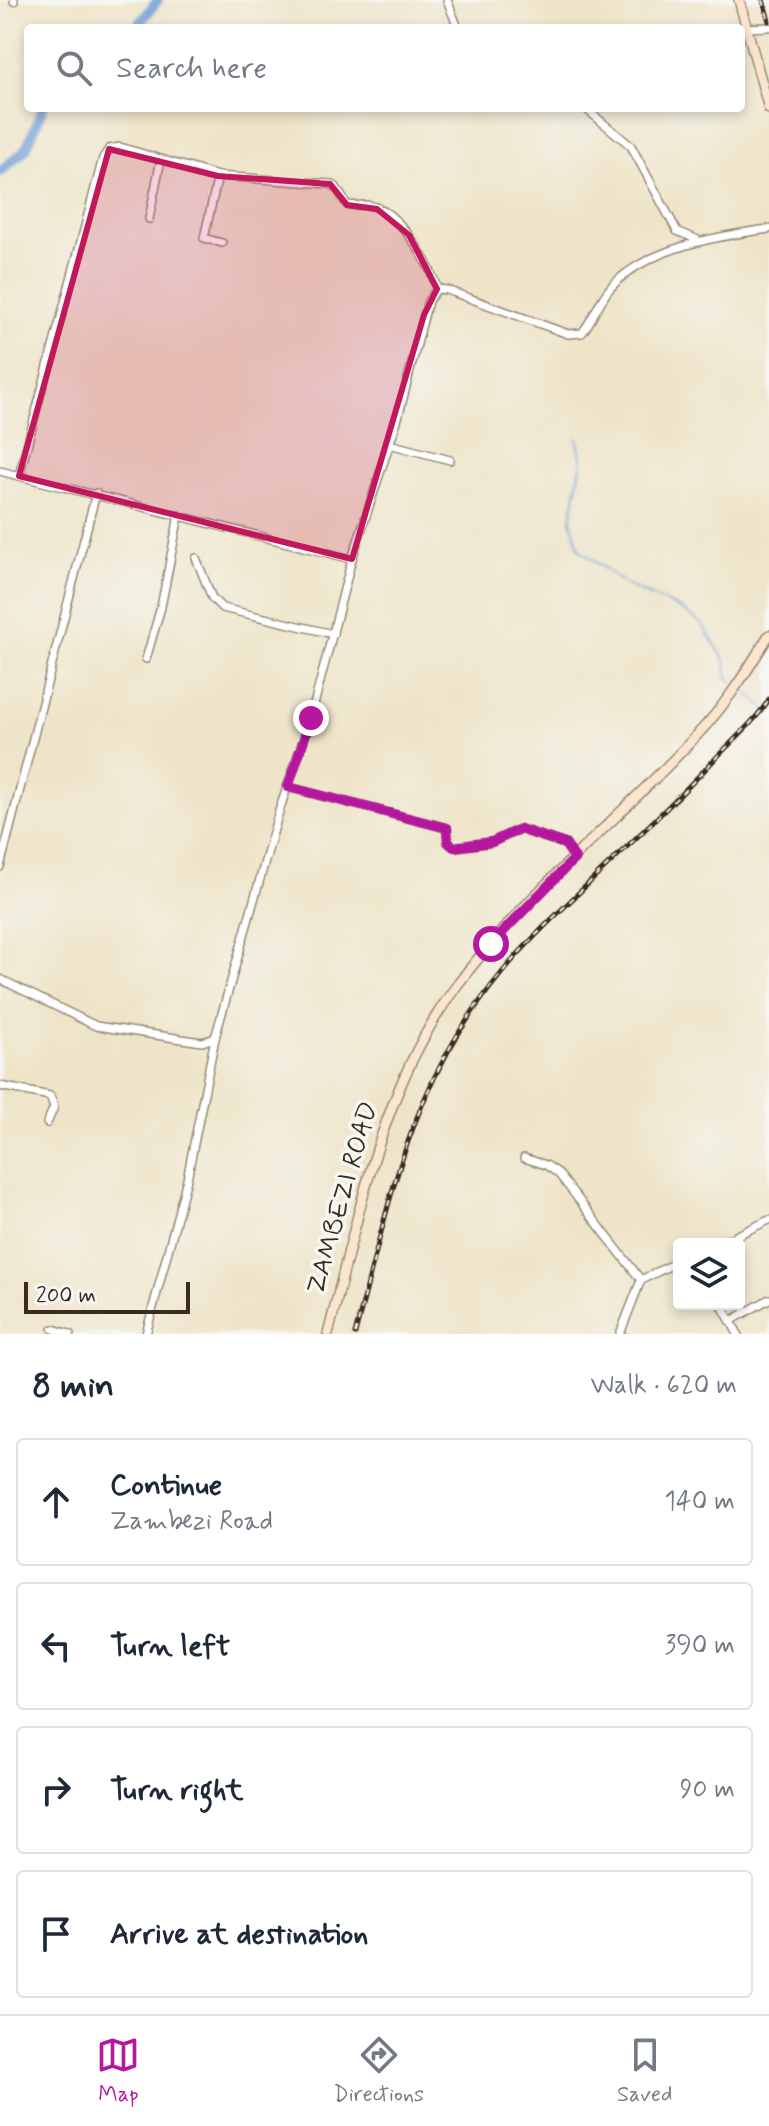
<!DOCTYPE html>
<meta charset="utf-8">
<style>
:root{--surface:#fff;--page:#f2f2f3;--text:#1f2937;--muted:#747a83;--line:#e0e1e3;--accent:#b5179e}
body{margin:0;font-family:Mynerve,sans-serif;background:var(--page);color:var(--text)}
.controls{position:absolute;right:24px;bottom:24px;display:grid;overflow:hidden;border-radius:8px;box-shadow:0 4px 12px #0003}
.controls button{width:72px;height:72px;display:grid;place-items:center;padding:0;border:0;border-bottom:2px solid var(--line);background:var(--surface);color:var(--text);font:40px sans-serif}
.scale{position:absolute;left:24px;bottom:20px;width:166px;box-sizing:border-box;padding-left:8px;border:4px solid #3b2a1e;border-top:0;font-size:22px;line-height:28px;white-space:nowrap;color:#3b2a1e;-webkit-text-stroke:6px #f6f6f2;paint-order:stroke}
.stop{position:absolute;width:24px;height:24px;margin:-18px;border:6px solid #b5179e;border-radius:50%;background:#fff}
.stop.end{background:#b5179e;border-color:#fff;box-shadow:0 2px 8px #0008}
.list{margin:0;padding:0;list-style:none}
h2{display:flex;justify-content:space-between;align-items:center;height:104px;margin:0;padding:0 32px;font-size:34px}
h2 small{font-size:26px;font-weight:400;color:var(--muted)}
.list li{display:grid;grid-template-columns:52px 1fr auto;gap:24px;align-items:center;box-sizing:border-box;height:128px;margin:0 16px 16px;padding:0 16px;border:2px solid var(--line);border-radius:8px}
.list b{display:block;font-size:30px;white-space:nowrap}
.list p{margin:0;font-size:26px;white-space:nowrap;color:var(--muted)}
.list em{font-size:26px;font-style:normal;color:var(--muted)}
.icon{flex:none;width:44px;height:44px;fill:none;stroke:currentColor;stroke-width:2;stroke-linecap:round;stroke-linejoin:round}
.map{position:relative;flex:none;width:769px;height:1334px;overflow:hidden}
.search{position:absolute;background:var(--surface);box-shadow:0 4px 12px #0003;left:24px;right:24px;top:24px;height:88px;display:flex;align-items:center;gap:20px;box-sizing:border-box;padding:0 28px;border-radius:8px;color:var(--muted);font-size:30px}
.sheet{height:680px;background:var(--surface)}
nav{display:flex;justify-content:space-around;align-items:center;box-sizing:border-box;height:112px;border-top:2px solid var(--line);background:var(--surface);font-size:22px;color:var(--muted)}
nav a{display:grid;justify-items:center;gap:4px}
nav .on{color:var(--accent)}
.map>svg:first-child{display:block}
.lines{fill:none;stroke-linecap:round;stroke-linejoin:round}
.stream{stroke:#6d9cd6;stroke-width:2}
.river{stroke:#6d9cd6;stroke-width:10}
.minor-casing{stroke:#948773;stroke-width:10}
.secondary-casing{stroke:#948773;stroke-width:12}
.minor{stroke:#fff;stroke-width:7}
.secondary{stroke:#fbe5cf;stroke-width:9}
.rail-casing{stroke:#3b2a1e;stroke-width:5}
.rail{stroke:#f6f6f2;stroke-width:2;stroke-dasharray:6;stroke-linecap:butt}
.route{stroke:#b5179e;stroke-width:10}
.marked{fill:#c2185b;fill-opacity:0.2;stroke:#c2185b;stroke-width:6;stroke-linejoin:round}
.labels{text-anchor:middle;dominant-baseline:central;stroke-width:7;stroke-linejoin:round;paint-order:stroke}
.street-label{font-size:26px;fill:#3b2a1e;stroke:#f6f6f2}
</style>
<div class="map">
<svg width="769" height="1334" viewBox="0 0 769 1334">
<rect width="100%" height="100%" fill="#f6f6f2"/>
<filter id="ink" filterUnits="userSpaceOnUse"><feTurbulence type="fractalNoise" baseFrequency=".0125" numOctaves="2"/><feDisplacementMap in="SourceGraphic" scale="16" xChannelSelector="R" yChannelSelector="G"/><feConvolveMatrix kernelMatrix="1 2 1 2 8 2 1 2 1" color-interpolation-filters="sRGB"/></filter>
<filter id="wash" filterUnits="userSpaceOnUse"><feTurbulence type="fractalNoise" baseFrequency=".006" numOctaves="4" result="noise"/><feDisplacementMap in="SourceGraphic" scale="32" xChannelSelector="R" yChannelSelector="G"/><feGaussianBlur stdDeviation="1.8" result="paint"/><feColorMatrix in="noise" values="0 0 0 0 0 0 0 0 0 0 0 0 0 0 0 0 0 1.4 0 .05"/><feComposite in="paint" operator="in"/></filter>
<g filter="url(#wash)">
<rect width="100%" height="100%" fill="#eee4c8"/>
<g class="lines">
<g class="stream">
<polyline points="577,438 582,460 571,520 579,549 628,586 681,609 702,624 725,660 728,678 735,683"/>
<polyline points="741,687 769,713"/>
</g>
<g class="river">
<polyline points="136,28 158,0"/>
<polyline points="0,172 26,149 43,108"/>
</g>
</g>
</g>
<g filter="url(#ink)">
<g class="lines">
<g class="minor-casing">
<g id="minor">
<polyline points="14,0 14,1"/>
<polyline points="447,0 458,28"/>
<polyline points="746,28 769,27"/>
<polyline points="585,108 631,146 677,231 696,239"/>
<polyline points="218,176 204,238 222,243"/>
<polyline points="149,219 161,159"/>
<polyline points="389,444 450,460"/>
<polyline points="0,471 19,476"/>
<polyline points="196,558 212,598 222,608 333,634"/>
<path d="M352 559 19 476 103 158 109 149 120 147 218 176 330 184 336 187 347 205C354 206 360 205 366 205 398 207 430 263 437 289"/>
<polyline points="146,659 161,607 179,515"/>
<polyline points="288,787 447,828 448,842 454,847 492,842 520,829 565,844 575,858"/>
<polyline points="0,867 96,493"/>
<polyline points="0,979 96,1026 202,1042 215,1038"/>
<polyline points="0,1086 50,1096 54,1107 47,1123"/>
<polyline points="524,1158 546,1165 558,1173 641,1280"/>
<polyline points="719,1244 769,1220"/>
<polyline points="721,1304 738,1334"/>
<polyline points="731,1321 769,1299"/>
<polyline points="53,1329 70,1334"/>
<path d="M146 1334 187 1179 215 1038 280 808 309 724 352 559 398 418 428 301 437 289 447 290 568 334 582 333C594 318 599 300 612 286 649 247 718 236 769 229"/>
<polyline points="620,1334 641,1280 679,1261"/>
</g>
</g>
<g class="secondary-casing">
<g id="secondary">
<polyline points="739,0 769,109"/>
<path d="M328 1334C359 1216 381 1089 455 988 527 890 626 815 707 724 731 697 750 666 769 635"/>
</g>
</g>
<use href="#minor" class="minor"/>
<use href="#secondary" class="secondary"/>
<g class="rail-casing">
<g id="rail">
<polyline points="763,0 769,21"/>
<path d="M355 1334C396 1176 415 1058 535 936 593 877 656 822 713 761 731 742 757 720 769 699"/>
</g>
</g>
<use href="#rail" class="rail"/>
</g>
</g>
<g class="lines" filter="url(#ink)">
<polyline class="route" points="311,718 288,787 447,828 448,842 454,847 492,842 520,829 565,844 575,858 491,944"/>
</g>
<path class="marked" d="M109 149 218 176 330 184 347 205 377 209 409 235 437 289 424 315 352 559 19 476Z"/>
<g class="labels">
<g class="street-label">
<text transform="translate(343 1198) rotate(-74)">ZAMBEZI ROAD</text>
</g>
</g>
</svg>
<div class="controls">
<button><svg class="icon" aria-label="layers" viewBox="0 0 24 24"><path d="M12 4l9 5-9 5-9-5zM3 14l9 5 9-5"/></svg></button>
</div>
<div class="scale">200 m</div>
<div class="stop" style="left:491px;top:944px"></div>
<div class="stop end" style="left:311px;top:718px"></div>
<div class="search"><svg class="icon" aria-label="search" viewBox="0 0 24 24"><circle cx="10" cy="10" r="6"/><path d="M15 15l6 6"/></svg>Search here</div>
</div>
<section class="sheet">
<h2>8 min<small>Walk · 620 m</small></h2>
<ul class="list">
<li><svg class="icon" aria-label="ahead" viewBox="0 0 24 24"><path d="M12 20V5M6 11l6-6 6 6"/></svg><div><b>Continue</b><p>Zambezi Road</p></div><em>140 m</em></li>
<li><svg class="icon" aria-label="left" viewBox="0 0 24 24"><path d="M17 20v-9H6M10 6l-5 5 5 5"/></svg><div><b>Turn left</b></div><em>390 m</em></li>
<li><svg class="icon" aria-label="right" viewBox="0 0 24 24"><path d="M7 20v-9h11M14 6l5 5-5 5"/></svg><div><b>Turn right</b></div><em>90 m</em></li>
<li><svg class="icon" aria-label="arrive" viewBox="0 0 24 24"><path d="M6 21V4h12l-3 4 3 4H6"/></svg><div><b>Arrive at destination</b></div></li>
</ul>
</section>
<nav>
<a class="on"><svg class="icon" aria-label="map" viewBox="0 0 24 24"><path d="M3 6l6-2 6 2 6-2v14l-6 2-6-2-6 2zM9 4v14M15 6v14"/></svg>Map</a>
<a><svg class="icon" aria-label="directions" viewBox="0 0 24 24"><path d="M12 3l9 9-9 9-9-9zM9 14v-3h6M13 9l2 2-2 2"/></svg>Directions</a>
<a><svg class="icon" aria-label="saved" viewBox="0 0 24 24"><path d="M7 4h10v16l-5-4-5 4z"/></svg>Saved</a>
</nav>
